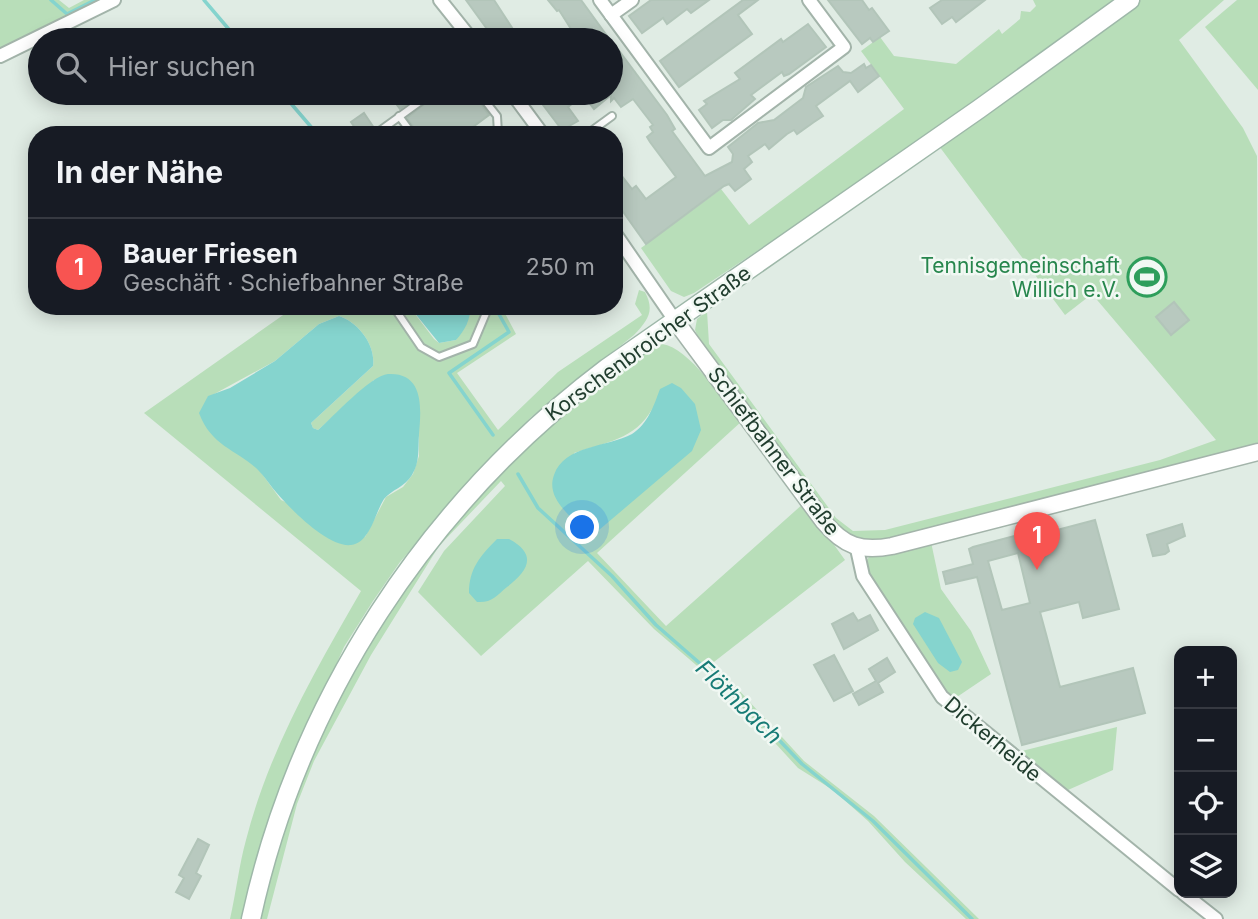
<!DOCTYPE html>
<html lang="de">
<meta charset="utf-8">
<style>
:root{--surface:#171b24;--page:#20242c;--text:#f1f3f6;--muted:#9ea1a6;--line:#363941;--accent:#f85451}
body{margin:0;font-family:Inter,sans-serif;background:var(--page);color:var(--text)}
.controls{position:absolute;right:21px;bottom:21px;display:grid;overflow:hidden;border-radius:14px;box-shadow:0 4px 18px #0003}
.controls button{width:63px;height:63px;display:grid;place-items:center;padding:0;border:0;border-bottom:2px solid var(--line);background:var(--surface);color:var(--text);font:35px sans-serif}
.you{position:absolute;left:583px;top:528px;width:24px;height:24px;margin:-18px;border:5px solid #fff;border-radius:50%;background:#1a73e8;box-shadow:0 0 0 10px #1a73e833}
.badge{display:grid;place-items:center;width:46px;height:46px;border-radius:50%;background:var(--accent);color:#fff;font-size:23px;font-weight:700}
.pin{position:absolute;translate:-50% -58px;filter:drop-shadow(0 2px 4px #0008)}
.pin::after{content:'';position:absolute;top:37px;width:24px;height:21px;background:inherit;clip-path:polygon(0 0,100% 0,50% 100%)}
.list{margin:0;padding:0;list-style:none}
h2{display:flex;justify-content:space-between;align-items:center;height:91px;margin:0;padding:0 28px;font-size:30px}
h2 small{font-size:23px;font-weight:400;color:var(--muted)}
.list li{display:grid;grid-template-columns:46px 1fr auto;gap:21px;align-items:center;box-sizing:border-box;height:98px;padding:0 28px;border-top:2px solid var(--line)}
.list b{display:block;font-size:26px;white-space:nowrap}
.list p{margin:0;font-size:23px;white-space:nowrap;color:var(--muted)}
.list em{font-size:23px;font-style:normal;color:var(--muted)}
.icon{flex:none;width:38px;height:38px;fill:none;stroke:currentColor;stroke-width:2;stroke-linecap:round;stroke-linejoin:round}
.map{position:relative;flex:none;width:1258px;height:919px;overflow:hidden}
.search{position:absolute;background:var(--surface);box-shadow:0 4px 18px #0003;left:28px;top:28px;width:595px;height:77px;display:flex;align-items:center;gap:18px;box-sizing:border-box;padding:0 24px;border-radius:38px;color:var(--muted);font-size:26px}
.panel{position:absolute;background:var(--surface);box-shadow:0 4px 18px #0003;left:28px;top:126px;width:595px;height:189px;border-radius:28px}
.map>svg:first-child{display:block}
.green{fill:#b8deb9;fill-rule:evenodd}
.water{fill:#85d4ce}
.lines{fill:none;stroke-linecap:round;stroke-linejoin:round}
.stream{stroke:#85d4ce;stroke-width:3.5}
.building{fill:#b8c9bf;stroke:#b2c5b9;stroke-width:2;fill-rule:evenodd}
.service-casing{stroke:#a3b4aa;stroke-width:10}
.minor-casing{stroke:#a3b4aa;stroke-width:16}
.tertiary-casing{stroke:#a3b4aa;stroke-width:19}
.secondary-casing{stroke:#9eb8a9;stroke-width:21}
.service{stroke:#fff;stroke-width:6}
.minor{stroke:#fff;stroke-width:12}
.tertiary{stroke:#fff;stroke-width:16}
.secondary{stroke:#fff;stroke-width:18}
.labels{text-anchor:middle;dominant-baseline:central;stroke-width:5;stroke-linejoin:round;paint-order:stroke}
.leisure-label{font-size:21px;fill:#27864d;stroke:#f1f8f3;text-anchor:end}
.street-label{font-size:21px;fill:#203d2e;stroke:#f1f8f3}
.water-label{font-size:23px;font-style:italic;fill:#177b75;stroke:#f1f8f3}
</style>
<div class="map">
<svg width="1258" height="919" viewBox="0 0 1258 919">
<rect width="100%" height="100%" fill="#e0ece4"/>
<g class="green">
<polygon points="0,0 59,0 69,8 84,0 105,0 0,51"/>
<polygon points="1033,0 1114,0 880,169 694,293 684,297 671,291 641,248 721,189 749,225 904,109 861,51 880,37 894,56 956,64 999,29 1002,34 1020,19 1021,11 1030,12 1036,6"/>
<path d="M1140 0H1224L1179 40 1243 128 1257 156 1258 446 906 537C872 541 860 547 832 523L700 342 695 330 697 319 707 311 709 344 836 518 853 531 885 530 1160 460 1216 440 1092 294 1065 315 939 146Z"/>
<polygon points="1237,0 1258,0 1258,90 1205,27"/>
<path d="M639 290 645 292C655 311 648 320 634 335L531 417 442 513 400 562 373 601 344 647 277 797 245 919H230C236 893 239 865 246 840 269 750 315 671 361 591L144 413 296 306H409L434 339 439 343 456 340 470 306H501L516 334 457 373 498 430 558 372 642 315 635 304ZM339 316C358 322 376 345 373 366L311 423 313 428 318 430 374 380 419 437V456L413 474 403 487 386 497 365 537 281 500 207 398 275 361 319 324Z"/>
<path d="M662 344C690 348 722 400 742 421L597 553 666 626 804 503 845 560 710 665 736 687 804 761 874 816 979 919H966L905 862 868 821 833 790 798 768 730 694 654 629 588 561 481 656 418 592 444 551 505 486 501 481 439 546 371 655 314 761 297 804 267 919H258L293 798 360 651 435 540 539 435 645 353ZM652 409 599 530 574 453C604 443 636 439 652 409Z"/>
<polygon points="931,542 941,589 971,631 991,674 954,699 940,687 867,576 865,563 869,557"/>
<polygon points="1117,727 1113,770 1068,790 1018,752"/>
</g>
<g class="water">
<path d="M409 306H470C471 319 465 330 456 340L439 343Z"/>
<path d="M339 316C358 322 376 345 373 366L311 423 313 428 318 430C332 418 371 375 388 374 425 372 421 410 419 434 418 449 420 462 412 475 405 487 391 490 384 499 375 513 370 543 351 545 325 548 279 498 265 478 244 450 213 451 199 413L208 396 230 388 275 361 319 324Z"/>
<path d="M672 383 681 388 695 404 701 430 692 451 599 530 582 528C567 513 546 497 554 475 564 445 608 447 632 434 648 424 654 405 660 389Z"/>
<path d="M497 539H509C539 555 527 572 507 587 496 596 492 603 477 602L469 593C469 569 480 556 497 539Z"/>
<polygon points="925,612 939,618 962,662 958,670 950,672 938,663 913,624 915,618"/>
</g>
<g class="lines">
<g class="stream">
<polyline points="51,0 67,14 95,0"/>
<polyline points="204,0 238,40"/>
<polyline points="282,93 318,135"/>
<polyline points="493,435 449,373 509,332 496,309"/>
<polyline points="518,474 538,508 612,576 656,625 735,694 802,764 873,821 972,919"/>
</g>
</g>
<g class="building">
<polygon points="466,0 494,0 520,40 495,40"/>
<polygon points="548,0 581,0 610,40 578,40 559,10 557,11"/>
<polygon points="651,0 709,0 691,13 687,9 667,24 663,18 642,33 629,16"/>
<polygon points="743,0 758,0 738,15 752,34 679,87 660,61"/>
<polygon points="828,0 862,0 869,10 872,8 889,31 873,42 870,38 862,44"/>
<polygon points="942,0 985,0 956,22 952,17 942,24 930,8"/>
<polygon points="808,24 826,47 789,74 784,76 782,72 751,95 755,99 731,120 723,120 712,128 699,110 707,104 704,101 740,79 735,73 781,39 783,42"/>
<polygon points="617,48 667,115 675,129 672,131 705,176 732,162 733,154 728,147 758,123 774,120 803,98 806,87 838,66 843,72 851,73 864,64 866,68 871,65 879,76 858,92 850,81 816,106 823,116 814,122 797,134 794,130 787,134 769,149 765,144 748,156 752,162 744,169 751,179 735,191 729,184 724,186 646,244 614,199 614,166 632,189 636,186 646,199 676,177 650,142 647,137 653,132 650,127 653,125 633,99 621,107 614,98 611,101 611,95 594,109 583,95 568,107 578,121 562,130 534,93 611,93 611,53"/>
<polygon points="388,93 423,93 400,109"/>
<polygon points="438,93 473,93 489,115 462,135 419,135 407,118"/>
<polygon points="364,113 374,128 368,135 360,135 351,122"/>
<polygon points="1174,302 1189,320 1171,335 1156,317"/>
<path d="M1095 520 1119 609 1083 618 1079 602 1040 612 1046 634 1060 687 1133 668 1145 713 1022 745 977 577 946 584 943 572 973 564 969 549 973 547 1041 529 1042 534ZM1018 553 1030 603 1002 610 988 561Z"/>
<polygon points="1182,524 1185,536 1167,544 1169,551 1165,554 1153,556 1147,535"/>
<polygon points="853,613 858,621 870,615 878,630 844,649 832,624"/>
<polygon points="834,655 853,691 834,701 814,665"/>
<polygon points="887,658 895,672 878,683 883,692 859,705 853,694 876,681 869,669"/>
<polygon points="198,839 209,845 196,873 201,876 189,899 176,892 184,878 179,875"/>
</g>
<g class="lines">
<g class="service-casing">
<g id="service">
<polyline points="479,93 497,116 498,133"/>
<polyline points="399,116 413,135"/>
<polyline points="374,135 432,93"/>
<polyline points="586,135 612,116"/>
<polyline points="614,258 620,243"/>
<polyline points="393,306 421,347 439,357 473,344 489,306"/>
</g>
</g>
<g class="minor-casing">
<g id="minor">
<polyline points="440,0 472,40"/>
<polyline points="600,0 709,148 844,47 809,0"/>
<polyline points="611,15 632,0"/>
<polyline points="0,56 114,0"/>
<polyline points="512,93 543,135"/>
<polyline points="614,232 674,319"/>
<polyline points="857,549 863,576 942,697 1179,890"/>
<polyline points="1183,893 1216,919"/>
</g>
</g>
<g class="tertiary-casing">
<path id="tertiary" d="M674 319 824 522C844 546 861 552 892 546L1258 452"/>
</g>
<g class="secondary-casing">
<path id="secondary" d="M251 919C299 698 427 504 607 368L979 109 1130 0"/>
</g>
<use href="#service" class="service"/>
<use href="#minor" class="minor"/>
<use href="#tertiary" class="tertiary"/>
<use href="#secondary" class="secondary"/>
</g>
<defs>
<g id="stadium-ring" transform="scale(2.0125)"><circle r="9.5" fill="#f1f8f3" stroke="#2e9e5b" stroke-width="1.5"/><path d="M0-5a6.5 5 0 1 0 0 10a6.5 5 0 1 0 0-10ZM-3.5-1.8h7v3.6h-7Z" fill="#2e9e5b"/></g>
</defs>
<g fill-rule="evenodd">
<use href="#stadium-ring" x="1147" y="277"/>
</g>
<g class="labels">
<g class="leisure-label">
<text x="1120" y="265">Tennisgemeinschaft<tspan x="1120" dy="24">Willich e.V.</tspan></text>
</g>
<g class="street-label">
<text transform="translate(648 343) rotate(-36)">Korschenbroicher Straße</text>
<text transform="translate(774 451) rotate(53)">Schiefbahner Straße</text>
<text transform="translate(993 739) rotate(40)">Dickerheide</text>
</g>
<g class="water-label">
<text transform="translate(739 702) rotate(44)">Flöthbach</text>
</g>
</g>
</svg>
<div class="controls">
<button>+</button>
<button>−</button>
<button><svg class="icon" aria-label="locate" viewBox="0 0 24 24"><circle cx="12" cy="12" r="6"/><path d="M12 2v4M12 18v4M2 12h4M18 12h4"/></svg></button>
<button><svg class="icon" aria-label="layers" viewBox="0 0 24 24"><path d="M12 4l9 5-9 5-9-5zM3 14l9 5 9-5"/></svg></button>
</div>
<div class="you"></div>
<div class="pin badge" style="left:1037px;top:570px">1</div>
<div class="search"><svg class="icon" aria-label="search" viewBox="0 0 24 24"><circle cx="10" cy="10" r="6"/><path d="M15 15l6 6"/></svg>Hier suchen</div>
<section class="panel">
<h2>In der Nähe<small></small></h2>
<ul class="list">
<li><span class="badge">1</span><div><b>Bauer Friesen</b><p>Geschäft · Schiefbahner Straße</p></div><em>250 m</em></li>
</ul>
</section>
</div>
